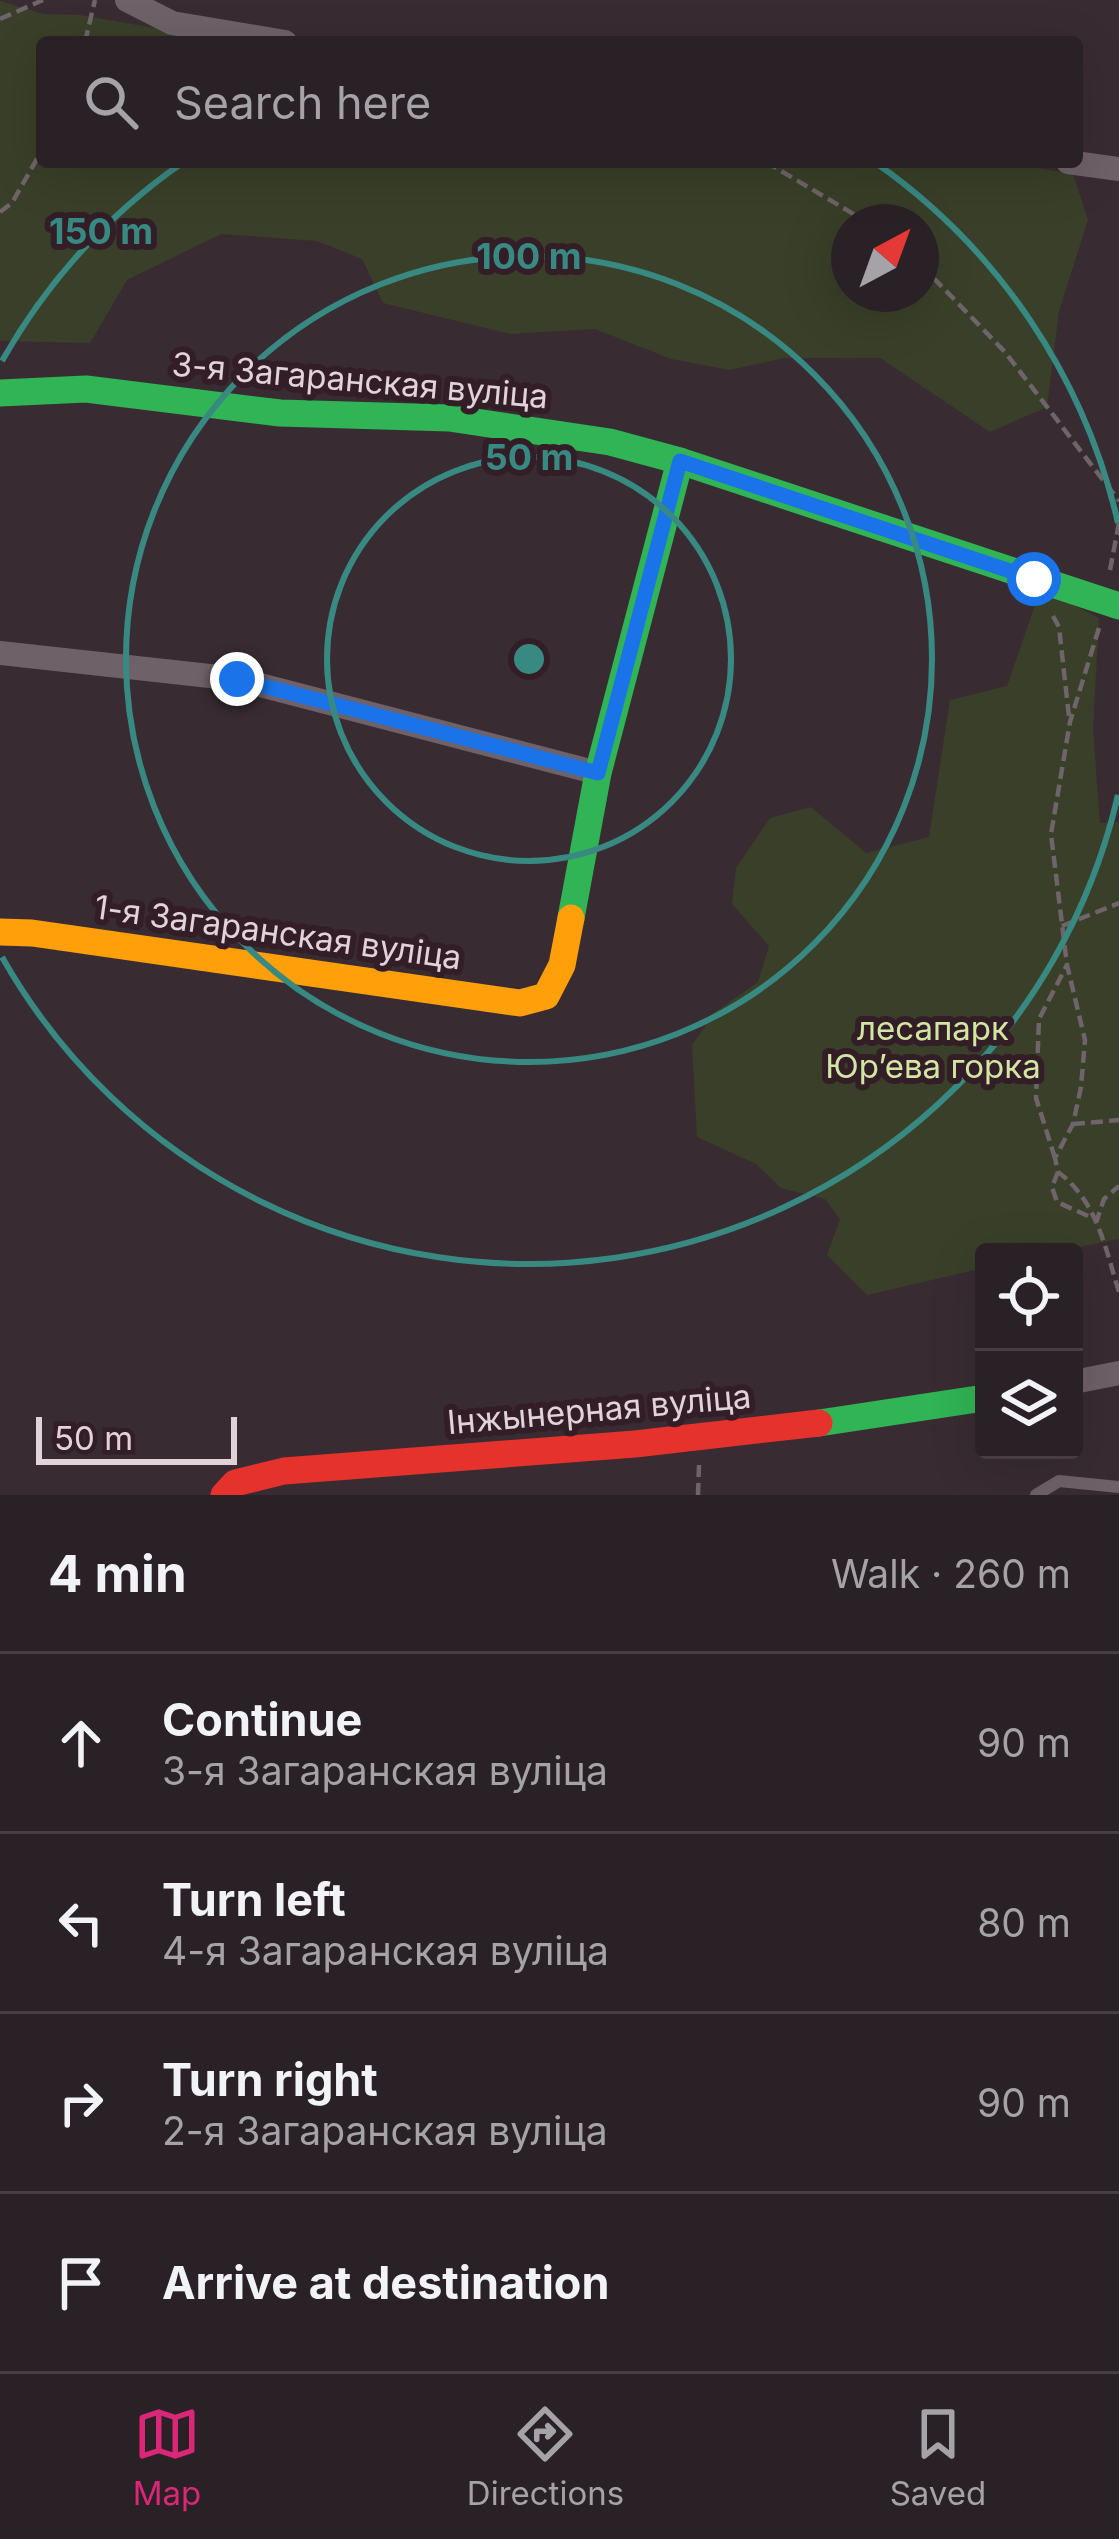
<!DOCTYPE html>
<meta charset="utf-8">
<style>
:root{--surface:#2a2126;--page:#362e32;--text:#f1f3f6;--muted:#a5a3a7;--line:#463e43;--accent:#db2777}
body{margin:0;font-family:Inter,sans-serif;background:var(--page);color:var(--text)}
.controls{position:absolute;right:36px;bottom:36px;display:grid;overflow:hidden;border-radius:12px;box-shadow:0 12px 48px #0002}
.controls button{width:108px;height:108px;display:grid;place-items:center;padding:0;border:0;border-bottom:3px solid var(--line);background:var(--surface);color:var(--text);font:60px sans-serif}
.compass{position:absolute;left:831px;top:204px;width:108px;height:108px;border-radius:50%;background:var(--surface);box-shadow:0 12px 48px #0002;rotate:41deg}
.scale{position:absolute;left:36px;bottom:30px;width:201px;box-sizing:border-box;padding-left:12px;border:6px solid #e2d3d9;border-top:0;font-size:33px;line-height:42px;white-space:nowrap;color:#e2d3d9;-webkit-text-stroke:9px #331e27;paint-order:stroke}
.stop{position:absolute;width:36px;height:36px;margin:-27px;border:9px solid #1a73e8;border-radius:50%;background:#fff}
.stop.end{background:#1a73e8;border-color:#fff;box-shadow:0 3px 12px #0008}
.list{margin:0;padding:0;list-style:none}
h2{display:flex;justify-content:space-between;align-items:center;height:156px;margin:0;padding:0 48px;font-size:51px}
h2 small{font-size:39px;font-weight:400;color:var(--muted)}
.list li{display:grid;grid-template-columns:78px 1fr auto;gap:36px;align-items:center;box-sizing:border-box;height:180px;padding:0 48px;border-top:3px solid var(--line)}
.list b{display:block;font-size:45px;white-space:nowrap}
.list p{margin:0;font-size:39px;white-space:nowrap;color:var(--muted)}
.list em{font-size:39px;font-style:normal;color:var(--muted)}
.icon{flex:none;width:66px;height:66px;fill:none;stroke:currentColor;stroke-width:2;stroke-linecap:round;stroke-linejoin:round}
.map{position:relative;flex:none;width:1119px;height:1495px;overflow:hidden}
.search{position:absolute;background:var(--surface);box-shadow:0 12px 48px #0002;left:36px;right:36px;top:36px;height:132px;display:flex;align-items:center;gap:30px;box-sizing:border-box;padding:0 42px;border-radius:12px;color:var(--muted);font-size:45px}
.sheet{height:876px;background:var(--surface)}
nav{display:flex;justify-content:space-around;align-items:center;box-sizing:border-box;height:168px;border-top:3px solid var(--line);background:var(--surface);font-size:33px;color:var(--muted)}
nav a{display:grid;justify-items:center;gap:6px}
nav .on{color:var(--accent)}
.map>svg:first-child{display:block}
.green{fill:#393f28;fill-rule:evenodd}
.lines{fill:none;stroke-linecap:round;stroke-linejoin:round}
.path{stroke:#6f6469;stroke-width:4.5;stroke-dasharray:12 6;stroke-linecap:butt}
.lane{stroke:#6e6167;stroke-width:12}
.street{stroke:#6e6167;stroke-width:24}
.fast{stroke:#30b455;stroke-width:27}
.slow{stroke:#ff9f0a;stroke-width:27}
.jam{stroke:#e5322d;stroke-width:27}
.route{stroke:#1a73e8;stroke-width:15}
.ring{fill:none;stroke:#398983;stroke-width:6}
.labels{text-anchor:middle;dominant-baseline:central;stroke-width:12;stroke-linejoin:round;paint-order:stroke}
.street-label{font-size:33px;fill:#e2d3d9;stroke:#331e27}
.park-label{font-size:33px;fill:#d0e6a2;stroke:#331e27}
.centre{fill:#398983;stroke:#331e27;stroke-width:6}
.ring-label{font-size:36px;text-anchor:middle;font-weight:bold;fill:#398983;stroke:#331e27;stroke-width:12;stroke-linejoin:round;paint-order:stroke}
</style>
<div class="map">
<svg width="1119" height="1495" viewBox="0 0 1119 1495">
<rect width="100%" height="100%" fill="#382c32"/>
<g class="green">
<path d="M0 1 44 14 80 15 236 42H42V162H999L1073 174 1088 220 1059 311 1047 407 990 432 880 358H784L730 370 671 359 595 329 510 334 383 303 362 259 317 241 221 234 127 280 90 343 0 341ZM849 222H921V294H849Z"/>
<polygon points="1041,588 1099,618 1093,729 1100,823 1119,822 1119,1239 1054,1252 984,1252 984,1268 867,1295 827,1255 840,1219 825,1199 781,1188 756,1164 697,1137 692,1045 715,1012 758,982 769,946 732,904 736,868 770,818 811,807 866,853 929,837 950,700 1007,686"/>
</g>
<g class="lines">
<g class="path">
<polyline points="0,19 43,0"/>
<polyline points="85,42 95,0"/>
<polyline points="766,162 867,222"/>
<polyline points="0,212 12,203 42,150"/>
<polyline points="921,265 1005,352 1119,501"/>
<polyline points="1110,570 1119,523"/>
<polyline points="1053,616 1059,627 1069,717"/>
<path d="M1099 628 1070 722 1051 834 1067 965 1085 1040 1081 1087 1073 1124 1055 1158 1058 1172C1097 1201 1105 1247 1119 1292"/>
<polyline points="1062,926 1119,903"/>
<polyline points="1073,1124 1119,1120"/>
<polyline points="1055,1158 1036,1098 1039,1019 1067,965"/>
<polyline points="1058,1172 1052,1187 1057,1202 1097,1220 1104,1199 1119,1186"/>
<polyline points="698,1495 699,1465"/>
</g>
<polyline class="lane" points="1036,1495 1059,1481 1119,1487"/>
<g class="street">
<polyline points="127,0 172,23 285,42"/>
<polyline points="1068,162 1119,169"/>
<polyline points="0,653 237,679 598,773"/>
<polyline points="1074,1382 1119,1373"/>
</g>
<g class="fast">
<polyline points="0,393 86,389 280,413 449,418 610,442 680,461 1119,606"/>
<polyline points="571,918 598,773 680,461"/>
<polyline points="819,1423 984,1398"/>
</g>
<polyline class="slow" points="0,932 32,933 520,1003 546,996 562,965 571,918"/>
<polyline class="jam" points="224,1495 235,1483 284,1471 635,1444 819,1423"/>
</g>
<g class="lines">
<polyline class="route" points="237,679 598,773 680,461 1034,579"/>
</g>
<g class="ring">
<circle cx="529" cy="659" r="202"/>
<circle cx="529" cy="659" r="403"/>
<path d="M1118 795A605 605 0 0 1 2 957M2 361A605 605 0 0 1 182 163M876 163A605 605 0 0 1 1118 523"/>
</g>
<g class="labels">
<g class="street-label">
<text transform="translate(360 380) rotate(5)">3-я Загаранская вуліца</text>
<text transform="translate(278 932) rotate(8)">1-я Загаранская вуліца</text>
<text transform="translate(599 1409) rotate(-5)">Інжынерная вуліца</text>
</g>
<g class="park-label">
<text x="933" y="1028">лесапарк<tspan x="933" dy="38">Юрʼева горка</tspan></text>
</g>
</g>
<circle cx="529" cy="659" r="18" class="centre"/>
<g class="ring-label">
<text x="101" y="244">150 m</text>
<text x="529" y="269">100 m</text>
<text x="529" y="470">50 m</text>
</g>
</svg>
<div class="controls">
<button><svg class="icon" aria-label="locate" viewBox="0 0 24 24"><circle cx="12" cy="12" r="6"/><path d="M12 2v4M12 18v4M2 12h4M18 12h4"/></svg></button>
<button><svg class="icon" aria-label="layers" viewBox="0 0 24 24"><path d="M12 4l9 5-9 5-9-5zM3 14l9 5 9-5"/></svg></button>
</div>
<svg class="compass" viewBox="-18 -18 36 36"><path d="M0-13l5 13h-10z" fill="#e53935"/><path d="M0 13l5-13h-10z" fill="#a5a3a7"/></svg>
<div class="scale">50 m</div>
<div class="stop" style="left:1034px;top:579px"></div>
<div class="stop end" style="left:237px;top:679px"></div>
<div class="search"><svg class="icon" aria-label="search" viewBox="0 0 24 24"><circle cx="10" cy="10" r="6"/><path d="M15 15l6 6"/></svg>Search here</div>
</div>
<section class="sheet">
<h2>4 min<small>Walk · 260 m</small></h2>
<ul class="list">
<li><svg class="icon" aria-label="ahead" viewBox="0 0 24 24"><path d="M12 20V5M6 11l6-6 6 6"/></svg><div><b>Continue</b><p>3-я Загаранская вуліца</p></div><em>90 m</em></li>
<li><svg class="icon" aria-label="left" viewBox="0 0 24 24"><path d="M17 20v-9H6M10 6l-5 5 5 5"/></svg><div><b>Turn left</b><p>4-я Загаранская вуліца</p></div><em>80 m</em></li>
<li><svg class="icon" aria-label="right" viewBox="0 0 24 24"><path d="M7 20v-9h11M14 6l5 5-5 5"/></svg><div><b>Turn right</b><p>2-я Загаранская вуліца</p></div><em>90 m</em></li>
<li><svg class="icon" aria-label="arrive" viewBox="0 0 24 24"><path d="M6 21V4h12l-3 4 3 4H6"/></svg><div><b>Arrive at destination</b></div></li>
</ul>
</section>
<nav>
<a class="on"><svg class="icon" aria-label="map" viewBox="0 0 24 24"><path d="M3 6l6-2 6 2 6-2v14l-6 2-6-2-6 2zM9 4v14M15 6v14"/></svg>Map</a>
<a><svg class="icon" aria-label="directions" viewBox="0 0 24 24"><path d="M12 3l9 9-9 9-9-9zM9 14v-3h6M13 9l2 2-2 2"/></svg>Directions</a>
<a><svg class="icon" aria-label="saved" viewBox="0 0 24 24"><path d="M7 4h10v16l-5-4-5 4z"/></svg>Saved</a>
</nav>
